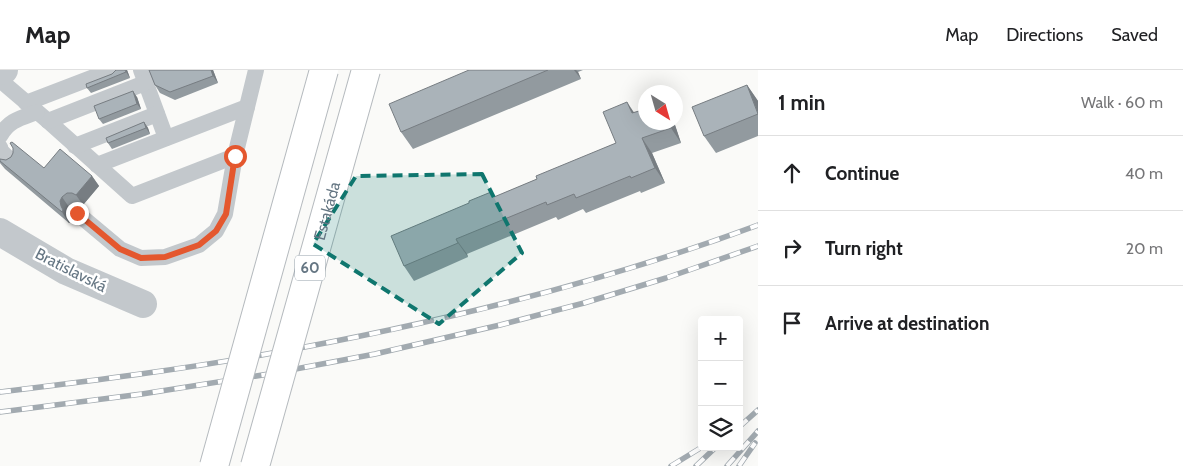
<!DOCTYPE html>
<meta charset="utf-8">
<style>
:root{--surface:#fff;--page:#f6f6f6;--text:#202124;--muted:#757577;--line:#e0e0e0}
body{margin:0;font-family:Cabin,sans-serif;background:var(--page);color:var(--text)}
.controls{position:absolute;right:15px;bottom:15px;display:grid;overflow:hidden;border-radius:5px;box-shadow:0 5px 20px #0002}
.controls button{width:45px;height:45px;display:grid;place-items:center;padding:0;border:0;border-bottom:1px solid var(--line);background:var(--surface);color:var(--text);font:25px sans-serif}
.compass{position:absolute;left:638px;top:15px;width:45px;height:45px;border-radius:50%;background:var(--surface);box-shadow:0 5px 20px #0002;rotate:143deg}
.stop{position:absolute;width:15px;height:15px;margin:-11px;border:4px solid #e4572e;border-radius:50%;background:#fff}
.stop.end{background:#e4572e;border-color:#fff;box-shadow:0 1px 5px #0008}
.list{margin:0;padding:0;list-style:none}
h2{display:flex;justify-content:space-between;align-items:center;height:65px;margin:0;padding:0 20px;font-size:21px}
h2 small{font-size:16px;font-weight:400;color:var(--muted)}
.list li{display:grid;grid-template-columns:32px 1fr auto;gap:15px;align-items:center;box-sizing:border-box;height:75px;padding:0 20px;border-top:1px solid var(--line)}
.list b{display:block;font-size:19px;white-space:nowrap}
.list em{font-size:16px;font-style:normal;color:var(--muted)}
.icon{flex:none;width:28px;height:28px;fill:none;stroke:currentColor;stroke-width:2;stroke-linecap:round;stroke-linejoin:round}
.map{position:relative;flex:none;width:758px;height:396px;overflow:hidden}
header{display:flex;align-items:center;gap:30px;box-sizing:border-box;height:70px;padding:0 25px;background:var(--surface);border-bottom:1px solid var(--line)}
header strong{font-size:24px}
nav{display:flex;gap:28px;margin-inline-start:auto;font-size:18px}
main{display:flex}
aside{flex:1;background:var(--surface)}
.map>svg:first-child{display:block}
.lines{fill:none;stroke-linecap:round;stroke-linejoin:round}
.service{stroke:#c3c8cc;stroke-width:16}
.minor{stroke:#c3c8cc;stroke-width:28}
.rail-casing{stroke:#a2aab0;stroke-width:5.5}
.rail{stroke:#fff;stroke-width:4;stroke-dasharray:11;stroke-linecap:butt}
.primary-bridge-casing{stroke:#b5babe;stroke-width:30;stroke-linecap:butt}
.primary-bridge{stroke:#fff;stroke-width:28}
.wall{fill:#929a9f}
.shaded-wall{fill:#777d82}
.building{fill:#aab3b9;stroke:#777d82}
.route{stroke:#e4572e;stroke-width:6}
.marked{fill:#0f766e;fill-opacity:0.2;stroke:#0f766e;stroke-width:4;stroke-dasharray:10 6;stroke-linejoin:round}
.labels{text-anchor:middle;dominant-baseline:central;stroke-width:5;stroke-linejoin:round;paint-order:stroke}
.shield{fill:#fff;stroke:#939fa8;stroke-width:1}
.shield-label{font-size:15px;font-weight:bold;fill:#657683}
.street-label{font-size:16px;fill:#657683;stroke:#fff}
</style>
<header>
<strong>Map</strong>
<nav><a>Map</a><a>Directions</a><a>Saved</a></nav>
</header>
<main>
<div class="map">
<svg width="758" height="396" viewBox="0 0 758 396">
<rect width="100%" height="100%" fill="#fafaf8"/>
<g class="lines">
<g class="service">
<polyline points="141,0 166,68"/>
<polyline points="0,10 48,51 132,126 235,86 256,0"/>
<polyline points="26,33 112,0"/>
<polyline points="48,51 145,13"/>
<path d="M0 66C9 50 21 48 37 42"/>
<polyline points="75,76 157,44"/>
<polyline points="0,77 1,81 11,91"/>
<polyline points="97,95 247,37"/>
<polyline points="77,143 120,179 141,188 165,187 199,175 216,161 225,144 235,86"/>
</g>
<g class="minor">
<polyline points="0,1 4,0"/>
<polyline points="0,162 66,201 143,234"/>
</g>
<g class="rail-casing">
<g id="rail">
<path d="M0 322C89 311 179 300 267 284 434 254 599 214 758 155"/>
<polyline points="0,342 142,324 269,304 375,284 500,255 584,233 666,208 758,176"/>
<polyline points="739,357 758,340"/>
<polyline points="671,396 702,377"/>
<polyline points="696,396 716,377"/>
<polyline points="727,396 758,361"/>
<polyline points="739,396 755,373"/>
</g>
</g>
<use href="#rail" class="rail"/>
<g class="primary-bridge-casing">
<g id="primary-bridge">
<polyline points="214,396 324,0"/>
<path id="s1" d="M255 396 366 0"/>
</g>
</g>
<use href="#primary-bridge" class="primary-bridge"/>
</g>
<g class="wall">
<polygon points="116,0 127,0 130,8 91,23 87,18 112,4"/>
<polygon points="149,0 213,0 218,13 175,30 160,23 155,15"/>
<polygon points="469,0 583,0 578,2 581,9 413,79 401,62"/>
<polygon points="747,15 758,31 758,66 716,83 704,66"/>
<polygon points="137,27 141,39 103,54 99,49"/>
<polygon points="634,42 646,52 674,52 681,73 652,83 665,113 641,123 640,121 586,143 583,139 558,150 556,147 467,184 468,187 414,211 404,196 469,133 491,122 495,127 537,109 616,73"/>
<polygon points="144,52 148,58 150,64 112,79 108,73"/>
<polygon points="0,89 44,98 92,106 99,116 83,135 79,133 74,134 69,137 67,142 68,147 71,151 69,153 5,99 0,93"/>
</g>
<g class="shaded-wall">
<polygon points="125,0 127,0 130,8 126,2"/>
<polygon points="211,0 213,0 218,13 213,6"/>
<polygon points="574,0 576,0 578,2 581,9"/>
<polygon points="747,15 758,31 758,43"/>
<polygon points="133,21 137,27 141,39 137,34"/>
<polygon points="627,32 637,47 632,43"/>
<polygon points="144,52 148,58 150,64 146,58"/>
<polygon points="669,52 674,52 681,73 671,58"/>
<polygon points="642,68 652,83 665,113 655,98"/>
<polygon points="92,106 99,116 83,135 76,125"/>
<polygon points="62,127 69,137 67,142 68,147 71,151 69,153 62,142 60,131"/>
<polygon points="456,169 467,184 468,187 458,173"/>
</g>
<g class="building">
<polygon points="116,0 125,0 126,2 87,18 86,14 112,4"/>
<polygon points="149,0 211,0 213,6 170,22 155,15"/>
<polygon points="469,0 548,0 401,62 389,34"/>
<polygon points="747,15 758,44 704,66 692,37"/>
<polygon points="133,21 137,34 99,49 94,36"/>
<polygon points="627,32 632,43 646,39 646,52 669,52 671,58 642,68 655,98 631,108 630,106 576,128 574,124 547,135 546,132 456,169 458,173 404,196 391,166 469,133 469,131 491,122 494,127 537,109 536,106 616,73 603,42"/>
<polygon points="144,52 146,58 108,73 106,68"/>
<polygon points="12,72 44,98 60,79 92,106 76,125 72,123 67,123 62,127 60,131 61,136 63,140 62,142 0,91 0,89 6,90 11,87 13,83 13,78 10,73"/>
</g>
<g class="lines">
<polyline class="route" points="77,143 120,179 141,188 165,187 199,175 216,161 226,144 235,86"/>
</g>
<path class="marked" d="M482 104 522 183 439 254 313 174 356 106Z"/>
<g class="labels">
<rect class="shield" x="295" y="185.5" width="30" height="25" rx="4"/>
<g class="shield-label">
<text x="310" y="198">60</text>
</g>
<g class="street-label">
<text stroke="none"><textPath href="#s1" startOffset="265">Estakáda</textPath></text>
<text transform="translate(71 200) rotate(27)">Bratislavská</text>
</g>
</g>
</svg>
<div class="controls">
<button>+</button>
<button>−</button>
<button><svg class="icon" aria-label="layers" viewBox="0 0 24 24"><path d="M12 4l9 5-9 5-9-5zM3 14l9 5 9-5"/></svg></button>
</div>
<svg class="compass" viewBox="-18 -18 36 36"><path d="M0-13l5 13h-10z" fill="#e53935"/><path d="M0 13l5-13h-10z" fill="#757577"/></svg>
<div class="stop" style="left:235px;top:86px"></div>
<div class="stop end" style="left:77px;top:143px"></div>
</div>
<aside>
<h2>1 min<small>Walk · 60 m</small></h2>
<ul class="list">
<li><svg class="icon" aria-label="ahead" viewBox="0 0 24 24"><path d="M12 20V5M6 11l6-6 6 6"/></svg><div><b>Continue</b></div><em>40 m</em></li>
<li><svg class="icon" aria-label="right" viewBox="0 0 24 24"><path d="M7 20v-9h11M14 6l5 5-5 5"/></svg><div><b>Turn right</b></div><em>20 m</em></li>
<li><svg class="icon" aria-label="arrive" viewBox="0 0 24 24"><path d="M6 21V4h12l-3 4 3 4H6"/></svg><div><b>Arrive at destination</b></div></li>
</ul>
</aside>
</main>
